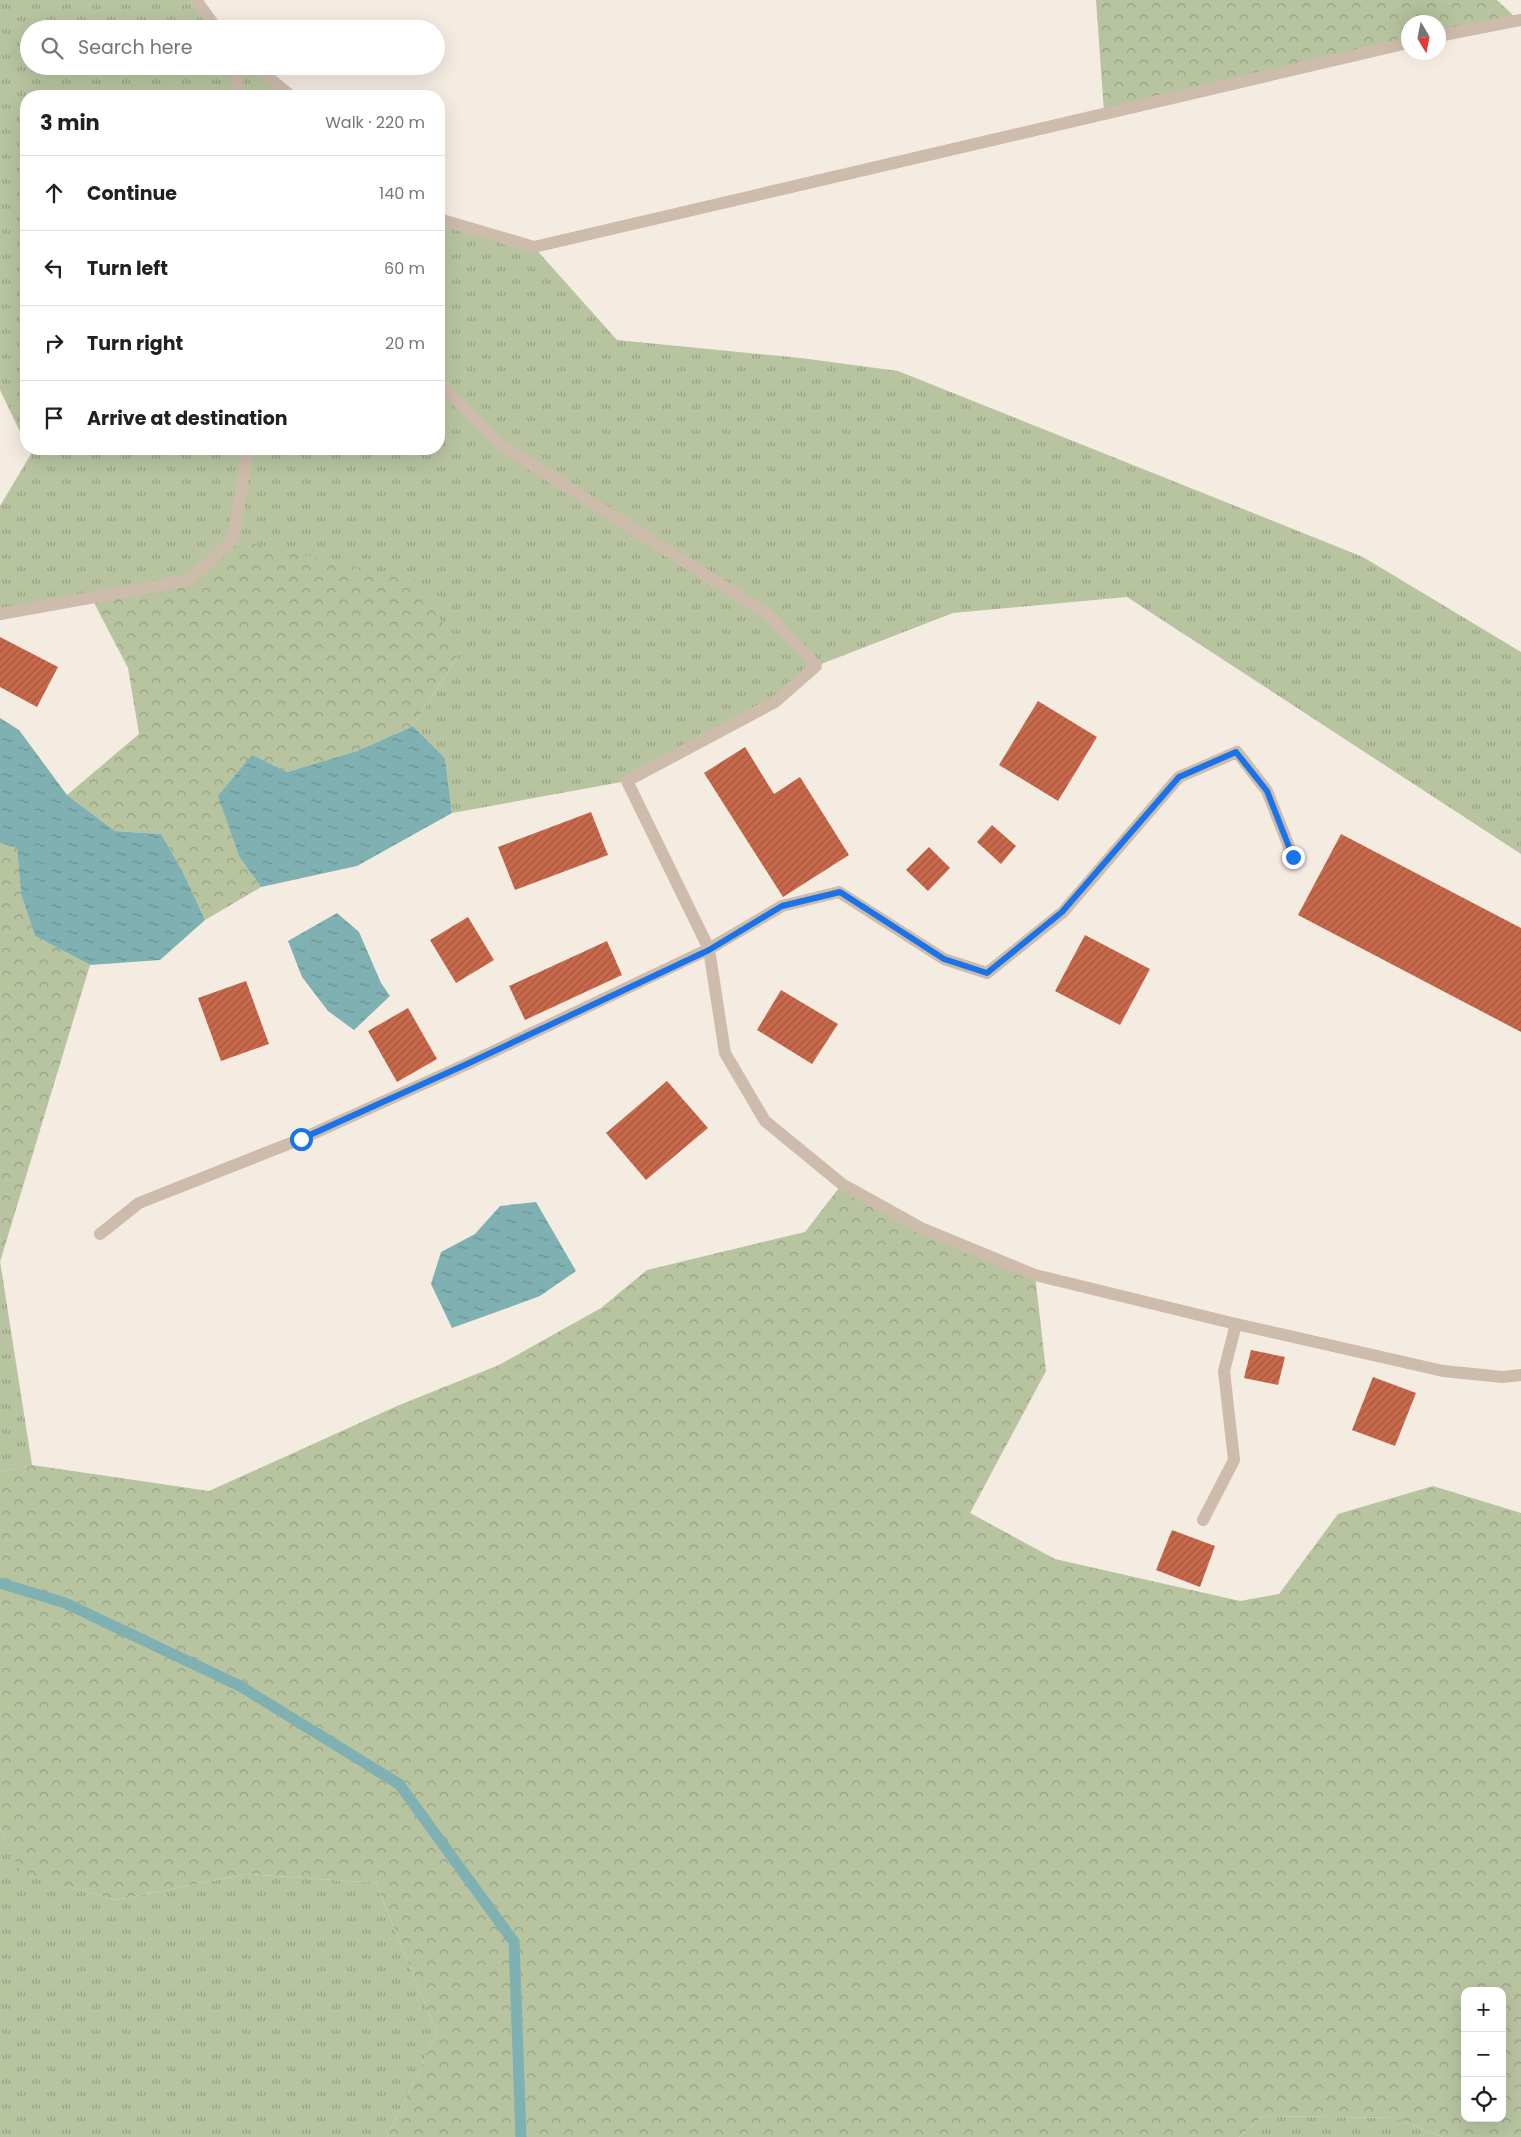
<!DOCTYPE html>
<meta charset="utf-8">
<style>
:root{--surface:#fff;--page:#f2f2f2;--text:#202124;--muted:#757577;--line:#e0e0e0}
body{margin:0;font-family:Poppins,sans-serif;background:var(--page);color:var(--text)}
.controls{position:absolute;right:15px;bottom:15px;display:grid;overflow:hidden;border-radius:10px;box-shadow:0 5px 20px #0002}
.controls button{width:45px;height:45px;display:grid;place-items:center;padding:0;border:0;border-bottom:1px solid var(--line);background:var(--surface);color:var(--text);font:25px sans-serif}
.compass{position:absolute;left:1401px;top:15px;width:45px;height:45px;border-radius:50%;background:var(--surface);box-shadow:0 5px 20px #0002;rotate:170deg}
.stop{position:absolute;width:15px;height:15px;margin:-11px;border:4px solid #1a73e8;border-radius:50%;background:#fff}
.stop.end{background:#1a73e8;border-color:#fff;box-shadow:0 1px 5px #0008}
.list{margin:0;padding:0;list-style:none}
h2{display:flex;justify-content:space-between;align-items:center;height:65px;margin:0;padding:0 20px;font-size:21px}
h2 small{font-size:16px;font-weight:400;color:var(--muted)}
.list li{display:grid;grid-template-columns:32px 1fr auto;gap:15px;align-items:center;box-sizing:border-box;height:75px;padding:0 20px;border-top:1px solid var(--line)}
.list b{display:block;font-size:19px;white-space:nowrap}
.list em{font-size:16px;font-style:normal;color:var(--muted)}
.icon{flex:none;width:28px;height:28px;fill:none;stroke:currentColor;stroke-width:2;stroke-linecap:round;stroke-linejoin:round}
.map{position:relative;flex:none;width:1521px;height:2137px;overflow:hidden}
.search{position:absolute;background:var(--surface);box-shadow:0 5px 20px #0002;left:20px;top:20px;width:425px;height:55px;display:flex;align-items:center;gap:12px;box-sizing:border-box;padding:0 18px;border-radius:28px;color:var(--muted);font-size:19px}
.panel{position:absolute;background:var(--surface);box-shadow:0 5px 20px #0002;left:20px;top:90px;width:425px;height:365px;border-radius:20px}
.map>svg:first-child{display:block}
.grass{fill:url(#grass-tufts)}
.forest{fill:url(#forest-crowns);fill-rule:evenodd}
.water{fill:url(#water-ripples)}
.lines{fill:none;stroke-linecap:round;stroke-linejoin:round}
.stream{stroke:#7fb0b2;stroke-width:11}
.building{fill:url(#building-hatch)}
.minor{stroke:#cdbbac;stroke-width:12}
.route{stroke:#1a73e8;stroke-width:6}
</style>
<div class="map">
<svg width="1521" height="2137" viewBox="0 0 1521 2137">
<defs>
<pattern id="grass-tufts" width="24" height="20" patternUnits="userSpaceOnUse" patternTransform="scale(1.25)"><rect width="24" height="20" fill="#b8c4a0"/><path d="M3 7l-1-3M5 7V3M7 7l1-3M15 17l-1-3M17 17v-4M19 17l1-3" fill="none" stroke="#97a083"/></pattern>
<pattern id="forest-crowns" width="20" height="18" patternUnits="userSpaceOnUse" patternTransform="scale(1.25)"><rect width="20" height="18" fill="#b8c4a0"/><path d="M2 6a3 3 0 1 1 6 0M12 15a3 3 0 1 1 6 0" fill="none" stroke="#97a083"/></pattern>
<pattern id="water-ripples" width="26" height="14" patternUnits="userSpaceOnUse" patternTransform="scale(1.25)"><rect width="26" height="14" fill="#7fb0b2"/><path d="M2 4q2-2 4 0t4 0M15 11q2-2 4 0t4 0" fill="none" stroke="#699091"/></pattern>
<pattern id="building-hatch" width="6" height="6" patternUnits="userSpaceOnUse" patternTransform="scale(1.25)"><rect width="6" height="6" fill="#c8694b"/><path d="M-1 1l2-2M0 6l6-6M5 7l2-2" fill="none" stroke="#a4573f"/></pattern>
</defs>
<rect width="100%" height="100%" fill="#f4ebe1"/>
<g class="grass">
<polygon points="0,0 196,0 217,29 29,29 29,66 255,66 291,96 26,96 26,444 0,390"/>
<polygon points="439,219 534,247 617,340 801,358 898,371 1363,557 1521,652 1521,854 1127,597 953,613 816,666 775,702 627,781 452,813 445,758 413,726 461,651 190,580 0,614 0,506 31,454 29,449 439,449"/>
<polygon points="0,1261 32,1465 0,1472"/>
<polygon points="0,1828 22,1874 116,1900 247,1874 376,1883 437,2033 387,2137 0,2137"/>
<polygon points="1262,2116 1395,2118 1443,2137 1239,2137"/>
</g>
<g class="forest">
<polygon points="1096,0 1497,0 1518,20 1439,36 1438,22 1408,22 1408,43 1104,112"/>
<polygon points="233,539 415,580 461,651 413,726 357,751 287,772 252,756 240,858 261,887 205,920 183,872 161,834 115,831 67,795 139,734 128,668 91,597 190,580"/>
<polygon points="0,843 17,847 21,894 35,936 90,965 0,1262"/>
<path d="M842 1184 921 1228 1035 1275 1046 1371 970 1513 1055 1559 1240 1601 1279 1594 1338 1514 1433 1486 1521 1513V2137H1443L1395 2118 1262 2116 1239 2137H387L437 2033 376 1883 247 1874 116 1900 21 1874 0 1828V1472L32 1465 209 1491 397 1406 499 1365 601 1308 647 1270 805 1232ZM1465 1991H1502V2118H1465Z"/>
</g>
<g class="water">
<polygon points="0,718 19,730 67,795 115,831 161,834 183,872 205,920 160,960 90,965 35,936 21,894 17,848 0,843"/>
<polygon points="413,726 445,758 452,813 357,866 261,887 240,858 218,796 252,755 287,772 357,751"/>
<polygon points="337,913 359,932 381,983 390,996 354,1030 328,1011 302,977 288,941"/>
<polygon points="536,1202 576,1271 540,1296 452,1328 431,1284 441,1252 475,1234 500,1206"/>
</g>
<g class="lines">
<polyline class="stream" points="0,1583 65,1603 240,1686 399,1784 514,1942 521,2137"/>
</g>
<g class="building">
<polygon points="0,637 58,667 37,707 0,687"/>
<polygon points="1038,701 1097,737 1058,801 999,765"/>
<polygon points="745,747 774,794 800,777 849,855 783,897 704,773"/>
<polygon points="591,812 608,855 515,890 498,847"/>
<polygon points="992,825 1016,846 1001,864 977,842"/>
<polygon points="1341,834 1521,928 1521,1032 1298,915"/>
<polygon points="929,847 950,868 928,891 906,870"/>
<polygon points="468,917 494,960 456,983 430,940"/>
<polygon points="1085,935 1150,969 1120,1025 1055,991"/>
<polygon points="607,941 622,975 525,1020 509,986"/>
<polygon points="246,981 269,1044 221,1061 198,998"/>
<polygon points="781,990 838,1024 812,1064 757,1030"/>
<polygon points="408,1008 437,1059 397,1082 368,1031"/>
<polygon points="667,1081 708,1128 646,1180 606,1133"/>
<polygon points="1251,1350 1285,1357 1278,1385 1244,1378"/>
<polygon points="1373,1377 1416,1393 1395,1446 1352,1430"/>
<polygon points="1172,1530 1215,1546 1200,1587 1156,1570"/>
</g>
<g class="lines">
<g class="minor">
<polyline points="196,0 217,29"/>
<polyline points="1438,36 1521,20"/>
<polyline points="234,66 240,96"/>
<polyline points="255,66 291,96"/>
<polyline points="439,219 534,247 1408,43"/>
<polyline points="439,382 498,443 769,615 816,666 775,702 627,781 709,949 725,1053 765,1121 842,1184 921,1228 1035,1275 1236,1324 1443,1371 1503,1377 1521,1375"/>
<polyline points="0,614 190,580 233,539 248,449"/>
<polyline points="100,1234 139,1203 301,1139 467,1064 709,949 782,906 839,892 944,959 987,973 1063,912 1179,777 1237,752 1267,791 1293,857"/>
<polyline points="1203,1520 1234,1460 1224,1371 1236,1324"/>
</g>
</g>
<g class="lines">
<polyline class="route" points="301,1139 467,1064 709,950 782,906 840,892 944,959 987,973 1062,912 1179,777 1236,752 1267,791 1293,857"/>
</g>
</svg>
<div class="controls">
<button>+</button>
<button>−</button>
<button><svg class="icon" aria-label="locate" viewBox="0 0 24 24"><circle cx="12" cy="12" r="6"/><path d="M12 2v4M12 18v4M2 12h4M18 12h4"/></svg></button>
</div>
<svg class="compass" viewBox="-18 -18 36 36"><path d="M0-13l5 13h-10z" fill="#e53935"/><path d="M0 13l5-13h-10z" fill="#757577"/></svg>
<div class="stop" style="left:301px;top:1139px"></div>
<div class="stop end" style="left:1293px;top:857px"></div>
<div class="search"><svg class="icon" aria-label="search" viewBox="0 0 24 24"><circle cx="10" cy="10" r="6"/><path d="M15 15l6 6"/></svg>Search here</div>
<section class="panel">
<h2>3 min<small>Walk · 220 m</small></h2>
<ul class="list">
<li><svg class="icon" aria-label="ahead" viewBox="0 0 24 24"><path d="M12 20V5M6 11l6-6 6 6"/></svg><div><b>Continue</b></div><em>140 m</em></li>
<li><svg class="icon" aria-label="left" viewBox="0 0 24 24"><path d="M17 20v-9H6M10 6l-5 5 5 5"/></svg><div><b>Turn left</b></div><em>60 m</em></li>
<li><svg class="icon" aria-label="right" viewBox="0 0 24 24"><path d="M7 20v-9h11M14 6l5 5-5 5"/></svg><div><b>Turn right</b></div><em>20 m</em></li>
<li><svg class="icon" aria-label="arrive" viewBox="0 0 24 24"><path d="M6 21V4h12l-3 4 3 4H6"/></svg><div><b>Arrive at destination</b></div></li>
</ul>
</section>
</div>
